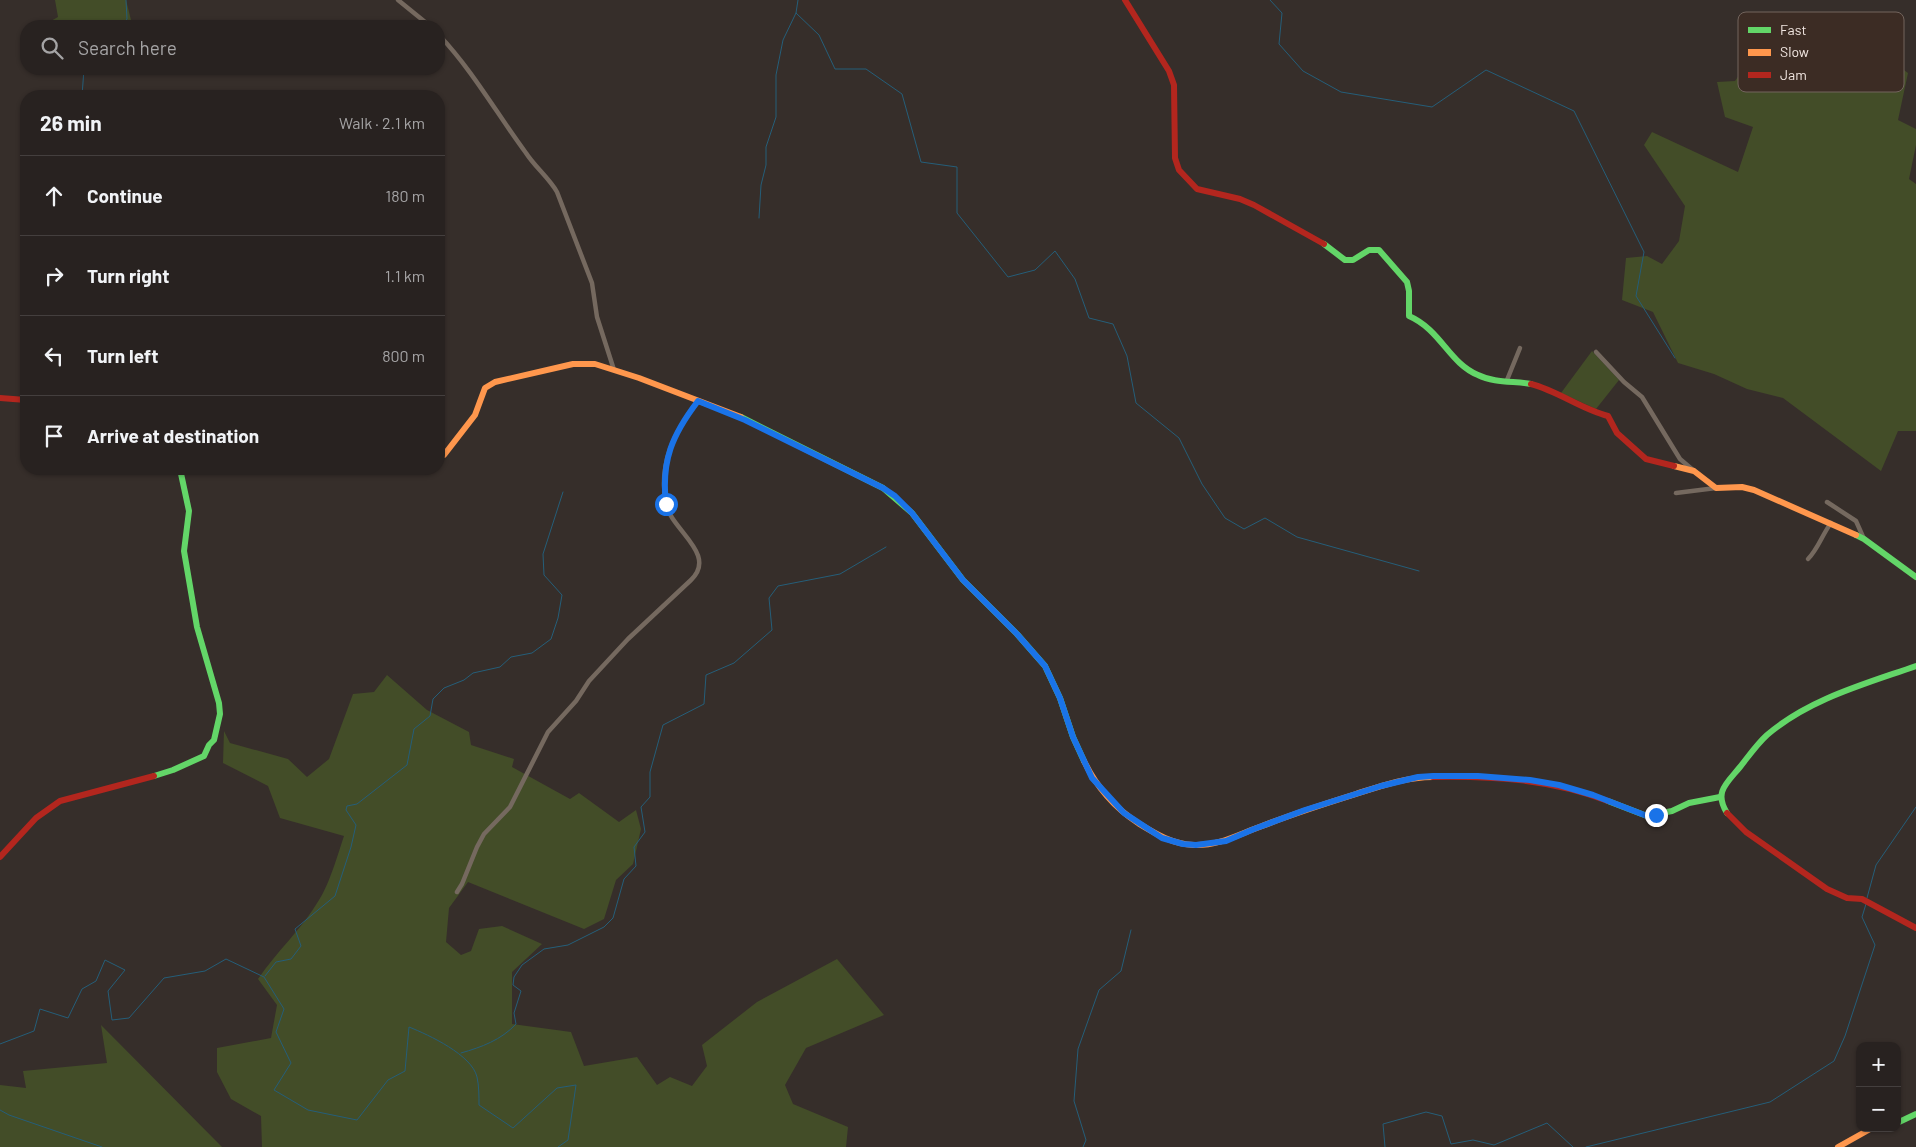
<!DOCTYPE html>
<meta charset="utf-8">
<style>
:root{--surface:#282220;--page:#302a29;--text:#f1f3f6;--muted:#a5a4a5;--line:#443f3e}
body{margin:0;font-family:Barlow,sans-serif;background:var(--page);color:var(--text)}
.controls{position:absolute;right:15px;bottom:15px;display:grid;overflow:hidden;border-radius:10px;box-shadow:0 1px 4px #0004}
.controls button{width:45px;height:45px;display:grid;place-items:center;padding:0;border:0;border-bottom:1px solid var(--line);background:var(--surface);color:var(--text);font:25px sans-serif}
.stop{position:absolute;width:15px;height:15px;margin:-11px;border:4px solid #1a73e8;border-radius:50%;background:#fff}
.stop.end{background:#1a73e8;border-color:#fff;box-shadow:0 1px 5px #0008}
.list{margin:0;padding:0;list-style:none}
h2{display:flex;justify-content:space-between;align-items:center;height:65px;margin:0;padding:0 20px;font-size:21px}
h2 small{font-size:16px;font-weight:400;color:var(--muted)}
.list li{display:grid;grid-template-columns:32px 1fr auto;gap:15px;align-items:center;box-sizing:border-box;height:80px;padding:0 20px;border-top:1px solid var(--line)}
.list b{display:block;font-size:19px;white-space:nowrap}
.list em{font-size:16px;font-style:normal;color:var(--muted)}
.icon{flex:none;width:28px;height:28px;fill:none;stroke:currentColor;stroke-width:2;stroke-linecap:round;stroke-linejoin:round}
.map{position:relative;flex:none;width:1916px;height:1147px;overflow:hidden}
.search{position:absolute;background:var(--surface);box-shadow:0 1px 4px #0004;left:20px;top:20px;width:425px;height:55px;display:flex;align-items:center;gap:12px;box-sizing:border-box;padding:0 18px;border-radius:20px;color:var(--muted);font-size:19px}
.panel{position:absolute;background:var(--surface);box-shadow:0 1px 4px #0004;left:20px;top:90px;width:425px;height:385px;border-radius:20px}
.map>svg:first-child{display:block}
.green{fill:#434d28}
.lines{fill:none;stroke-linecap:round;stroke-linejoin:round}
.stream{stroke:#255e79;stroke-width:1}
.street{stroke:#75695f;stroke-width:4.5}
.fast{stroke:#63d668;stroke-width:6}
.slow{stroke:#ff974d;stroke-width:6}
.jam{stroke:#b3261e;stroke-width:6}
.route{stroke:#1a73e8;stroke-width:6}
.key{fill:#3c2c24;stroke:#72645d;stroke-width:1}
.key-label{font-size:14px;fill:#f1e6e1}
</style>
<div class="map">
<svg width="1916" height="1147" viewBox="0 0 1916 1147">
<rect width="100%" height="100%" fill="#362e2a"/>
<g class="green">
<polygon points="55,0 126,0 131,20 126,26 42,26 58,17"/>
<polygon points="1813,21 1845,27 1908,73 1898,120 1916,129 1916,145 1909,179 1916,184 1916,431 1898,431 1881,471 1783,398 1747,389 1714,374 1678,363 1653,312 1622,300 1626,258 1647,256 1662,264 1679,241 1685,206 1644,145 1652,132 1738,172 1753,127 1725,117 1717,82 1735,81 1757,50 1794,60"/>
<polygon points="1592,351 1619,380 1596,409 1561,393"/>
<path d="M387 675 427 710 469 732 471 745 514 759 512 767 570 799 579 793 619 822 636 810 641 829 633 864 616 880 604 919 584 929 468 882 449 908 446 942 461 955 471 951 479 929 502 926 542 944 512 972V1024L571 1032 584 1066 637 1057 657 1085 670 1077 692 1086 707 1066 702 1045 757 1002 837 959 884 1015 806 1048 785 1085 793 1104 848 1127 846 1147H262L261 1116 231 1099 217 1072V1048L271 1038 277 1005 258 979C277 951 302 929 319 900 329 885 338 854 344 836L280 818 268 786 223 763 224 731 230 743 288 759 307 777 329 759 353 694 374 692Z"/>
<polygon points="101,1025 222,1147 0,1147 0,1085 26,1088 23,1071 107,1063"/>
</g>
<g class="lines">
<g class="stream">
<polyline points="798,0 796,13 819,35 835,69 866,69 902,94 921,162 957,167 957,213 1008,277 1035,270 1055,251 1075,279 1089,318 1113,324 1127,356 1136,403 1179,438 1202,484 1225,518 1244,529 1265,518 1297,537 1419,571"/>
<polyline points="1270,0 1282,13 1279,44 1303,71 1341,92 1432,107 1486,70 1574,111 1644,252 1636,296 1675,358"/>
<polyline points="121,26 127,19 126,0"/>
<polyline points="82,96 84,69"/>
<polyline points="759,218 761,185 766,165 766,147 776,117 776,75 783,40 796,13"/>
<polyline points="1867,898 1876,865 1916,807"/>
<polyline points="265,976 276,962 291,959 301,946 295,929 335,896 351,847 356,825 346,810 347,806 357,804 407,765 414,729 430,716 433,699 444,688 464,680 473,673 500,667 511,657 532,653 551,639 558,618 562,595 544,575 543,554 563,492"/>
<path d="M0 1044 34 1031 40 1009 68 1018 82 989 96 981 105 960 125 970 108 991 112 1020 129 1018 164 978 205 971 226 959 264 977 284 1009 276 1032 291 1063 274 1090 308 1110 357 1120 388 1080 405 1071 409 1027C429 1035 472 1055 477 1077 479 1086 479 1096 479 1105L513 1128 557 1088 576 1085 568 1140 558 1147"/>
<path d="M461 1053C482 1047 501 1040 516 1024L514 1013 521 991 513 985 514 977 522 965 544 949 568 945 604 927 613 918 624 879 636 866 634 847 645 832 641 807 650 797V772L663 725 704 704 706 675 734 663 772 630 769 598 778 586 840 574 886 547"/>
<polyline points="0,1110 9,1115 102,1147"/>
<polyline points="1083,1147 1086,1140 1074,1101 1078,1049 1099,990 1121,971 1131,930"/>
<polyline points="1385,1147 1383,1124 1426,1112 1442,1116 1451,1144 1473,1140 1494,1145 1547,1123 1573,1147"/>
<polyline points="1586,1147 1770,1102 1834,1061 1845,1036 1875,945 1862,917 1866,904"/>
</g>
<g class="street">
<polyline points="398,0 430,26"/>
<path d="M439 35C473 71 497 114 526 153 535 167 549 178 557 192L592 283 597 317 614 370"/>
<polyline points="1596,352 1624,382 1642,397 1672,446 1680,459 1693,470"/>
<polyline points="1507,380 1520,348"/>
<polyline points="1676,493 1716,488"/>
<polyline points="1827,502 1856,521 1864,539"/>
<path d="M1808 559C1818 549 1822 535 1831 523"/>
<path d="M457 892 462 884 477 847 484 834 510 807 548 732 576 701 589 681 628 639 691 580C718 554 671 530 666 504 658 464 674 432 698 401"/>
</g>
<g class="fast">
<path d="M1324 244 1345 260H1353L1369 250H1379L1407 282 1409 291V316C1441 330 1449 363 1478 375 1494 383 1514 381 1531 384"/>
<polyline points="741,417 883,488 912,513 963,580 1017,634 1045,666 1060,698 1073,737 1084,761"/>
<polyline points="1856,535 1864,539 1916,577"/>
<polyline points="154,776 173,770 204,756 209,745 214,740 220,714 219,703 197,627 184,551 189,511 180,469"/>
<polyline points="1608,801 1647,816 1672,811 1689,803 1720,797"/>
<path d="M1727 813C1714 792 1726 784 1740 767 1748 757 1757 744 1767 735 1809 699 1865 684 1916 666"/>
<polyline points="1897,1123 1916,1114"/>
</g>
<g class="slow">
<polyline points="439,456 444,455 475,415 485,388 495,382 573,364 595,364 639,378 741,417"/>
<polyline points="1674,466 1694,471 1716,488 1742,487 1754,490 1856,535"/>
<path d="M1084 761C1096 786 1115 808 1138 823 1156 834 1172 844 1194 845 1219 846 1239 834 1262 826 1293 814 1324 804 1356 794 1381 786 1406 777 1433 777"/>
<polyline points="1838,1147 1872,1128"/>
</g>
<g class="jam">
<polyline points="1125,0 1169,71 1174,85 1175,158 1179,170 1197,189 1240,199 1254,205 1324,244"/>
<path d="M1531 384C1558 391 1581 409 1608 416L1617 433 1646 459 1674 466"/>
<polyline points="0,398 26,400"/>
<path d="M1433 777C1493 776 1551 779 1608 801"/>
<polyline points="1727,813 1746,832 1827,889 1847,898 1862,899 1916,928"/>
<polyline points="0,857 36,818 60,801 154,776"/>
</g>
</g>
<g class="lines">
<path class="route" d="M666 504C661 461 672 435 698 401L745 420 883 488 895 496 912 513 963 580 1017 634 1045 666 1060 698 1073 737 1092 778 1124 813 1162 838 1183 844 1196 845 1226 841 1254 829 1305 810 1381 786 1418 777 1433 776H1478L1530 780 1559 785 1593 795 1647 816 1656 815"/>
</g>
<rect x="1738" y="12" width="166" height="80" rx="8" class="key"/>
<rect x="1748" y="27" width="23" height="6" fill="#63d668"/>
<rect x="1748" y="49" width="23" height="7" fill="#ff974d"/>
<rect x="1748" y="72" width="23" height="6" fill="#b3261e"/>
<g class="key-label">
<text x="1780" y="35">Fast</text>
<text x="1780" y="57">Slow</text>
<text x="1780" y="80">Jam</text>
</g>
</svg>
<div class="controls">
<button>+</button>
<button>−</button>
</div>
<div class="stop" style="left:666px;top:504px"></div>
<div class="stop end" style="left:1656px;top:815px"></div>
<div class="search"><svg class="icon" aria-label="search" viewBox="0 0 24 24"><circle cx="10" cy="10" r="6"/><path d="M15 15l6 6"/></svg>Search here</div>
<section class="panel">
<h2>26 min<small>Walk · 2.1 km</small></h2>
<ul class="list">
<li><svg class="icon" aria-label="ahead" viewBox="0 0 24 24"><path d="M12 20V5M6 11l6-6 6 6"/></svg><div><b>Continue</b></div><em>180 m</em></li>
<li><svg class="icon" aria-label="right" viewBox="0 0 24 24"><path d="M7 20v-9h11M14 6l5 5-5 5"/></svg><div><b>Turn right</b></div><em>1.1 km</em></li>
<li><svg class="icon" aria-label="left" viewBox="0 0 24 24"><path d="M17 20v-9H6M10 6l-5 5 5 5"/></svg><div><b>Turn left</b></div><em>800 m</em></li>
<li><svg class="icon" aria-label="arrive" viewBox="0 0 24 24"><path d="M6 21V4h12l-3 4 3 4H6"/></svg><div><b>Arrive at destination</b></div></li>
</ul>
</section>
</div>
